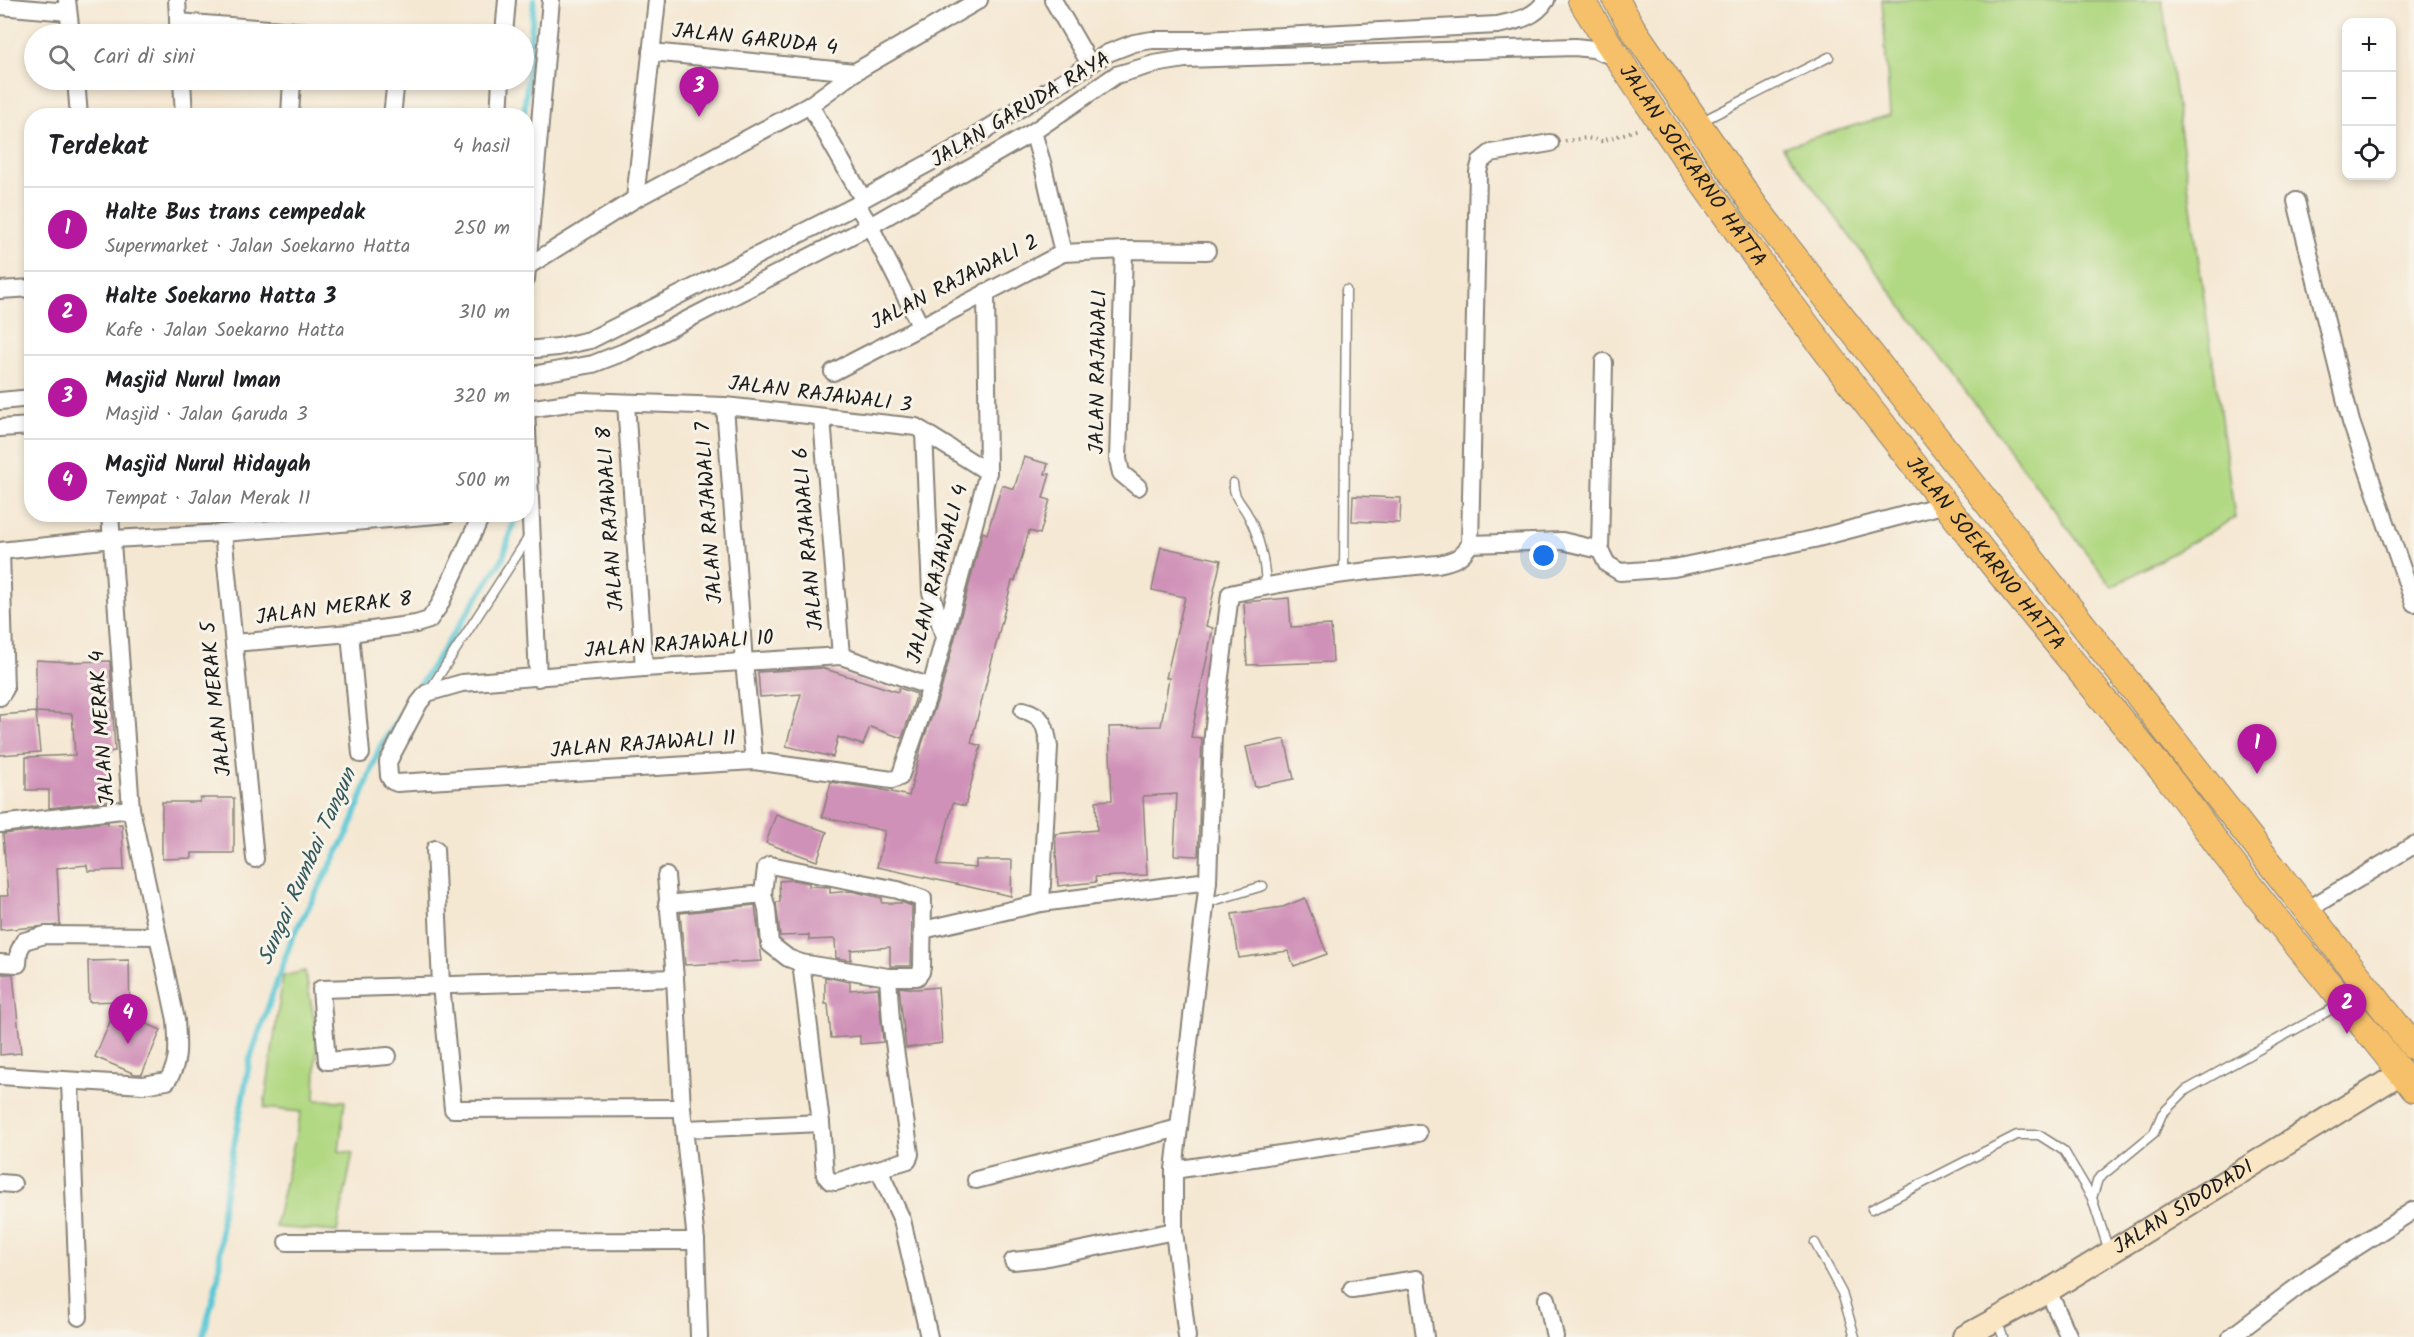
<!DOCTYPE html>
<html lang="id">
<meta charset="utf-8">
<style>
:root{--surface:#fff;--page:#f6f6f6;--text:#202124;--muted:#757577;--line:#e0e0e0;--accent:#b5179e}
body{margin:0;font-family:Kalam,sans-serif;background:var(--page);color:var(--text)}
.controls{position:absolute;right:18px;top:18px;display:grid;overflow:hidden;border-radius:12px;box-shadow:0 3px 9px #0003}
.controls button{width:54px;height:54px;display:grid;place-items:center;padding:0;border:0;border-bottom:2px solid var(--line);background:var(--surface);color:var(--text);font:30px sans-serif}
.you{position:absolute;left:1544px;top:556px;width:21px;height:21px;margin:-15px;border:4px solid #fff;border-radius:50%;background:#1a73e8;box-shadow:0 0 0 9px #1a73e833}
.badge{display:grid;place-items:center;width:39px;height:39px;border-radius:50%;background:var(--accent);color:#fff;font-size:20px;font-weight:700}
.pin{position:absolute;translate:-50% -50px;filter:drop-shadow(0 2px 3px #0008)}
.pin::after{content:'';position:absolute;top:32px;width:21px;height:18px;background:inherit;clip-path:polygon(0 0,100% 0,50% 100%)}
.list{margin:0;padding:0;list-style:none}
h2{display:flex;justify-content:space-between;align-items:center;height:78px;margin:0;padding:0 24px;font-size:26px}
h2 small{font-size:20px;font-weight:400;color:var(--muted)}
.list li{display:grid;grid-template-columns:39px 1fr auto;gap:18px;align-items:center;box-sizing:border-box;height:84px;padding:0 24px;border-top:2px solid var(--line)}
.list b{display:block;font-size:22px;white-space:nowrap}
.list p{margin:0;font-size:20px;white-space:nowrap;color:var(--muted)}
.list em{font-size:20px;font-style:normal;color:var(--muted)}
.icon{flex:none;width:33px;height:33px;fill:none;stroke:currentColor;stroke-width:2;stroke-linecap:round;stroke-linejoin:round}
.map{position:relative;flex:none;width:2414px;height:1337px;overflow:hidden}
.search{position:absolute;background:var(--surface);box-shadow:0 3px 9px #0003;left:24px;top:24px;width:510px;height:66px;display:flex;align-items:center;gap:15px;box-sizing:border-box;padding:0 21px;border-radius:33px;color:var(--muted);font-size:22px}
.panel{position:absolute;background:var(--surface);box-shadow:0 3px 9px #0003;left:24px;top:108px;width:510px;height:414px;border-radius:24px}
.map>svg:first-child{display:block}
.green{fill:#b1d882;stroke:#667a4f;stroke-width:1.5}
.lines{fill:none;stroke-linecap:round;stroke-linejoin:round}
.stream{stroke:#5dc8d5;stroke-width:6}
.building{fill:#d091b8}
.lane-casing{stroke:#888278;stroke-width:11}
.street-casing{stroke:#888278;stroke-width:20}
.secondary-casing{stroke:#888278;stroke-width:26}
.primary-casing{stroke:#888278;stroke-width:28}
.path{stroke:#888278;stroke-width:4;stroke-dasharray:1.5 4.5;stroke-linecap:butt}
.lane{stroke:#fff;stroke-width:8}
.street{stroke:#fff;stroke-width:16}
.secondary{stroke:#fbe6c4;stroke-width:22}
.primary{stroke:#f6c06b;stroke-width:26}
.labels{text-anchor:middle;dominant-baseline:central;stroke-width:6;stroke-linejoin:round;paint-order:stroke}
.street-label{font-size:21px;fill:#1c1c1c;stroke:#f7f3e8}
.water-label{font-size:22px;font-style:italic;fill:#33585d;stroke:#f7f3e8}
</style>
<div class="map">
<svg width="2414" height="1337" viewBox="0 0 2414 1337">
<rect width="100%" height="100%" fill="#f7f3e8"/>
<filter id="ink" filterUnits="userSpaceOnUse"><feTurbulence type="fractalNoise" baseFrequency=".0167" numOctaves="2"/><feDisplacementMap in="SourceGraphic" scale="12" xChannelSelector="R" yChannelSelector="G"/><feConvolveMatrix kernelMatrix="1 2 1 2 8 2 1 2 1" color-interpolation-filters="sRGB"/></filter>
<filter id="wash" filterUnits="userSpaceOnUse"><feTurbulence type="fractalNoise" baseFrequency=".008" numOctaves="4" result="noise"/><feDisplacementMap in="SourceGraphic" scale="24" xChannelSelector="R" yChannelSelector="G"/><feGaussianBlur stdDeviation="1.35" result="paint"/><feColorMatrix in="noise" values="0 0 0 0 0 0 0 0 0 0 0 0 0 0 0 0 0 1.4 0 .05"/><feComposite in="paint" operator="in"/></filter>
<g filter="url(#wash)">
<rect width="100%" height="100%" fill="#f5e8d3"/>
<g class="green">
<polygon points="1882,0 2162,0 2235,518 2112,587 1783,147 1890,115"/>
<polygon points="305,971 317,1034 315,1100 345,1101 339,1151 353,1153 337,1232 275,1227 301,1112 264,1108 283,976"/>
</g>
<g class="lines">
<g class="stream">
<polyline points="524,116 534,0"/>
<polyline points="203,1337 219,1274 222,1210 250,1059 292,938 349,831 380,747 503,558 516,514"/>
</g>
</g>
<g id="blocks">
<g class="building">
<polygon points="1024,457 1048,464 1045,474 1050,474 1043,498 1050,500 1040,534 1029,531 1015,581 1012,581 971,743 981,746 965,806 953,803 937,865 976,868 976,860 1012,860 1011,896 877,867 885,831 822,817 831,782 879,789 909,796 922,744 941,690 983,532 987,534 1002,485 1014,489"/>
<polygon points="1353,496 1401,498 1400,523 1352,521"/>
<polygon points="1161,547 1221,560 1206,626 1213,628 1191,737 1202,738 1198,856 1174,855 1177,794 1143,796 1147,875 1095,877 1096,882 1058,886 1055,834 1097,830 1096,801 1112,800 1109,727 1161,726 1169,678 1166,678 1185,597 1152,590"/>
<polygon points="1289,598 1291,627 1331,625 1333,662 1247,665 1244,602"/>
<polygon points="36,660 70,662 110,661 115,751 106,752 108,801 49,808 49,790 26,790 26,757 75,755 72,714 36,712"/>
<polygon points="822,668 898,692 899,688 917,694 902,738 870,727 863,745 838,737 833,757 786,746 801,694 760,697 758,672"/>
<polygon points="36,712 40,752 0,755 0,715"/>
<polygon points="1285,739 1294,779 1255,787 1246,747"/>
<polygon points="200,798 234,798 234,853 192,853 192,858 162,859 162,802 200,802"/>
<polygon points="776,814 827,832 817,861 766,843"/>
<polygon points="108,822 108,825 122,824 124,870 88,871 87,865 57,868 60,925 0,930 0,896 8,896 3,834"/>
<polygon points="794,880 809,883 809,886 830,887 830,893 851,891 882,898 882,903 904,903 912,906 911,966 890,966 890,947 851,950 851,960 836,958 835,939 809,940 809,935 780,936 776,902 780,902 779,881"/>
<polygon points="1305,898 1327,954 1294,966 1288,951 1239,958 1232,914 1283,907"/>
<polygon points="755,905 762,961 685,965 680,913"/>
<polygon points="129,960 130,1017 161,1030 142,1074 135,1074 95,1057 119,1001 89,1002 88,961"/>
<polygon points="0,974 13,974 21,1053 0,1055"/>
<polygon points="825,977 850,982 850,990 878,988 883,1042 860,1044 860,1036 831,1038 828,1004 825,1004"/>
<polygon points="899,987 917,989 938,987 942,1043 906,1048"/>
</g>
</g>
</g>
<g filter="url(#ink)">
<use href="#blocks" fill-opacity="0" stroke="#888278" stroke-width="1.5"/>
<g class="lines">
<g class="lane-casing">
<g id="lane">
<polyline points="1700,122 1829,57"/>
<path d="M1233 483C1235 502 1242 502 1249 517 1260 539 1265 561 1266 586"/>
<polyline points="1344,572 1346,290"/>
<polyline points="429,691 530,535"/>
<polyline points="1206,903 1263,886"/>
<polyline points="1872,1209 2017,1135 2039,1135 2064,1151 2092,1198"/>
<polyline points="1815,1243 1842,1293 1855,1337"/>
<polyline points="2109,1251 2092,1198 2098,1179 2154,1133 2162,1114 2186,1090 2341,1004"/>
<polyline points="1997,1320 2003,1337"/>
</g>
</g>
<g class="street-casing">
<g id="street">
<polyline points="67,0 71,34"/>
<polyline points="177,0 179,34"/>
<polyline points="1053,0 1090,64"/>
<polyline points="0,6 68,12"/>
<polyline points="178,22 333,34"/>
<polyline points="504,34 507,0"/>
<polyline points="651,52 855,72"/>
<polyline points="76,80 79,116"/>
<polyline points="182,80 184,116"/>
<polyline points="810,105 863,199"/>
<polyline points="290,116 292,80"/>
<polyline points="392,116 396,80"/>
<polyline points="499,116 501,80"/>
<polyline points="635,199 657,0"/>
<polyline points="2296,201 2351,422 2414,603"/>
<polyline points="857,205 870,226 920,325"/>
<polyline points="1124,250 1118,459 1121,473 1138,487"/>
<polyline points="1063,253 1124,250 1207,251"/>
<polyline points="528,266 635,199 810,105 855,72 979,0"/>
<polyline points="526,279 551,0"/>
<polyline points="0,290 32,288"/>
<path d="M526 350 558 347 590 340 857 205 863 199 960 146 1108 53 1134 43 1152 40H1204L1497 25C1516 21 1535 18 1546 0"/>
<polyline points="1604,362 1600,550 1607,564 1620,572 1674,568 1814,539 1946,504"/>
<polyline points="833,372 1063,253 1043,166 1033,132"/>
<polyline points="526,376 593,364 624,352 870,226 1033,132 1116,75 1154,64 1185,59 1575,47 1593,49 1617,58"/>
<polyline points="0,401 32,398"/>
<polyline points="626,403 644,668"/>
<polyline points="725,406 744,662 754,761"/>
<polyline points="526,408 538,678"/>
<polyline points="527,409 582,401 725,406 916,427 988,472"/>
<polyline points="822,418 841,656"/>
<polyline points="0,428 32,426"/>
<polyline points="924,432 931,592 944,637"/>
<polyline points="223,533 255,859"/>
<polyline points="1470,544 1562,541 1600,550"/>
<polyline points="0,551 113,539 223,533 448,514"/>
<polyline points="350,633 361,754"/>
<polyline points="234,643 350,633 416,624 429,620 439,606 482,514"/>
<polyline points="931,687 841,656 644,668 462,683 427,693 419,703 388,762 389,776 392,781 397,783 754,761 892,780 900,777 931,687 988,472 986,292"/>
<polyline points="0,697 5,689 1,551"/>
<path d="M1023 710C1044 715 1046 727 1049 747L1041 903"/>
<polyline points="0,824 131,809"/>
<polyline points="435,849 441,985 453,1109 682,1108"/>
<polyline points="666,876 675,978 682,1108 696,1241 699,1337"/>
<polyline points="763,894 767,909 770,944 788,958 801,963"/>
<polyline points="667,904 763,894 766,868 770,865 898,890 923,899 922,967 921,972 917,977 888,977 801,963 821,1123 686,1129"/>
<polyline points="2307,910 2414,845"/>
<polyline points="923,930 1041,903 1208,881"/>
<polyline points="0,963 18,964 19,951 24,941 45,935 158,936"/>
<polyline points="388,1056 327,1061 321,989 675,978"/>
<path d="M0 1076 143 1085 167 1081C181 1062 177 1042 176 1020L131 809 110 514"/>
<polyline points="70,1082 79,1317"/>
<polyline points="821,1123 825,1175 830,1181 836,1182 908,1160 910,1154 891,1021 888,977"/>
<polyline points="879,1170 902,1220 929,1337"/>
<polyline points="1174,1170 1418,1133"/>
<polyline points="976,1180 1179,1128"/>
<polyline points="0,1183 13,1184"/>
<polyline points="287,1242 696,1241"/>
<polyline points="1013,1261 1043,1258 1174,1231"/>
<polyline points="1352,1289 1417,1279 1425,1337"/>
<polyline points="2048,1291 2069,1337"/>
<polyline points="1547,1299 1555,1337"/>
<path d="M1187 1337 1174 1231V1170L1208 881 1213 734 1230 594C1299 578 1368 570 1438 564 1453 561 1462 558 1470 544L1478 172 1481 161 1491 153 1550 143"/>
<polyline points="2231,1337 2313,1275 2414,1210"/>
</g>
</g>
<g class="secondary-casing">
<g id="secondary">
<path id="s1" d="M1964 1337 2048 1291 2401 1073"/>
</g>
</g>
<g class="primary-casing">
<g id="primary">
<path id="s2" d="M1581 0C1704 197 1847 381 1991 562 2048 634 2108 704 2166 775 2188 802 2207 831 2228 858 2288 936 2353 1012 2414 1089"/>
<polyline points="1616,0 1633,29 1756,208 2414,1047"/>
</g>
</g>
<polyline class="path" points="1565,141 1586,138 1602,141 1639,129"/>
<use href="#lane" class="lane"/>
<use href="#street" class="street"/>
<use href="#secondary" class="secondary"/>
<use href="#primary" class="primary"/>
</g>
</g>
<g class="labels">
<g class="street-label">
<text transform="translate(755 40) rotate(6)">JALAN GARUDA 4</text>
<text transform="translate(1021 110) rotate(-31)">JALAN GARUDA RAYA</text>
<text stroke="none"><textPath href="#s2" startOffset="200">JALAN SOEKARNO HATTA</textPath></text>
<text transform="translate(955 283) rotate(-27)">JALAN RAJAWALI 2</text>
<text transform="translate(1099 372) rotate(-89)">JALAN RAJAWALI</text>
<text transform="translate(820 395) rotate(7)">JALAN RAJAWALI 3</text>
<text transform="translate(710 513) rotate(-94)">JALAN RAJAWALI 7</text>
<text transform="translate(611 519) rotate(-94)">JALAN RAJAWALI 8</text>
<text transform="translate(809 539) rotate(-95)">JALAN RAJAWALI 6</text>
<text stroke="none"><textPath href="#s2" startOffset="686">JALAN SOEKARNO HATTA</textPath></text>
<text transform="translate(938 574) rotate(-75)">JALAN RAJAWALI 4</text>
<text transform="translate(334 609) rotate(-7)">JALAN MERAK 8</text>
<text transform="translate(679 645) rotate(-4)">JALAN RAJAWALI 10</text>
<text transform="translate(217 699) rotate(-96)">JALAN MERAK 5</text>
<text transform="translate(103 728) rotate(-94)">JALAN MERAK 4</text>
<text transform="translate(643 745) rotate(-4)">JALAN RAJAWALI 11</text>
<text stroke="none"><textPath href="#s1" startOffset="255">JALAN SIDODADI</textPath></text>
</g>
<g class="water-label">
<text transform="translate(308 867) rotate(-66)">Sungai Rumbai Tangun</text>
</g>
</g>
</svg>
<div class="controls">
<button>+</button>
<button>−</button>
<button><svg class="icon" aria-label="locate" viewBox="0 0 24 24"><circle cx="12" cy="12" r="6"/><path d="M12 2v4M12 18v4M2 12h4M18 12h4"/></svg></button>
</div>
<div class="you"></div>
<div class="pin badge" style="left:2257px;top:774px">1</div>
<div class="pin badge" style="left:2347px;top:1034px">2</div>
<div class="pin badge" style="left:699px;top:117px">3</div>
<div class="pin badge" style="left:128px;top:1044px">4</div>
<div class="search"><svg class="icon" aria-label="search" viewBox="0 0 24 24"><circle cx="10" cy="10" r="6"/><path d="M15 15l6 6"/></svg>Cari di sini</div>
<section class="panel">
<h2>Terdekat<small>4 hasil</small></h2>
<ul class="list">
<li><span class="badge">1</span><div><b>Halte Bus trans cempedak</b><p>Supermarket · Jalan Soekarno Hatta</p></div><em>250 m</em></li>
<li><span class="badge">2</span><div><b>Halte Soekarno Hatta 3</b><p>Kafe · Jalan Soekarno Hatta</p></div><em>310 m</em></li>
<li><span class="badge">3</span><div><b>Masjid Nurul Iman</b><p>Masjid · Jalan Garuda 3</p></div><em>320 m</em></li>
<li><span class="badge">4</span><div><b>Masjid Nurul Hidayah</b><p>Tempat · Jalan Merak 11</p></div><em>500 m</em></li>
</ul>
</section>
</div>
